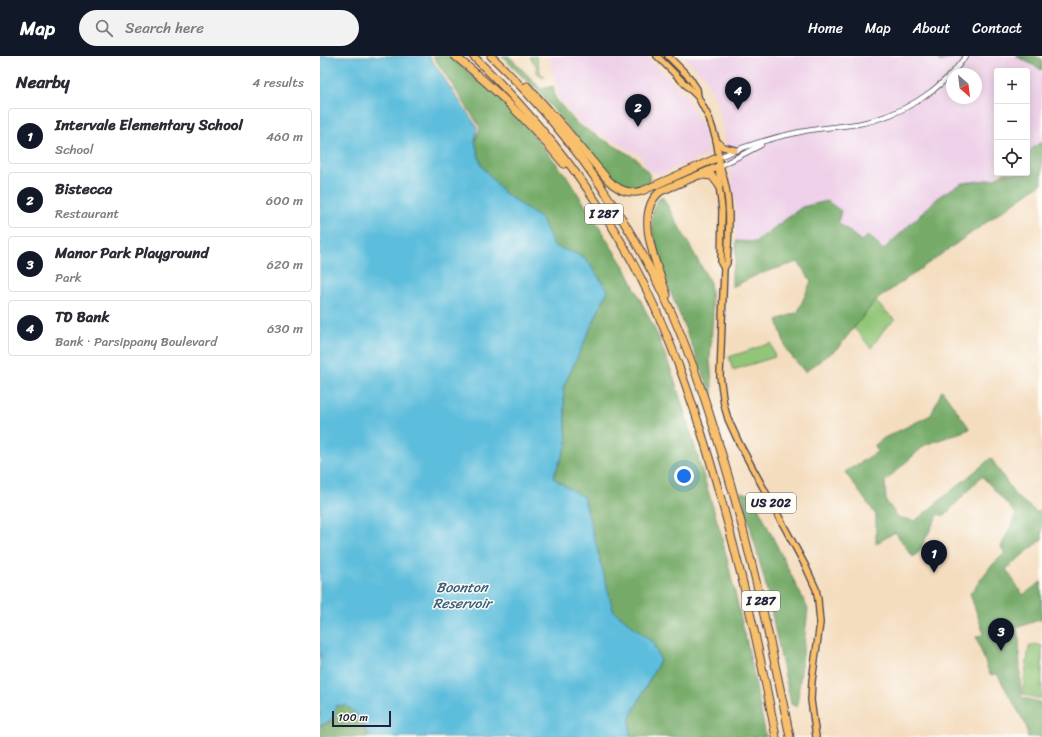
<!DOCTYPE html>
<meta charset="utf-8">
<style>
:root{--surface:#fff;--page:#f2f2f3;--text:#2b2b33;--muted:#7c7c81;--line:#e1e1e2;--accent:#111827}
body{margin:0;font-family:Sriracha,sans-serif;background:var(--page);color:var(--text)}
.controls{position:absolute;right:12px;top:12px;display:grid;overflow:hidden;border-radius:4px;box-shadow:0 2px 10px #0003}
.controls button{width:36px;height:36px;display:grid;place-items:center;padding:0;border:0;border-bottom:1px solid var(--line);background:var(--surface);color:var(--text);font:20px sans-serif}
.compass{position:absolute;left:626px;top:12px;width:36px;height:36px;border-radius:50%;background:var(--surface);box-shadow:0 2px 10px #0003;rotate:152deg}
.scale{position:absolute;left:12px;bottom:10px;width:59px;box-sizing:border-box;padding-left:4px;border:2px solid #22223b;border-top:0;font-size:11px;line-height:14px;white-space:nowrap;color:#22223b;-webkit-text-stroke:3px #fdfcf7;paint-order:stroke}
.you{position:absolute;left:364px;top:420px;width:14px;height:14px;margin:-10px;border:3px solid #fff;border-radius:50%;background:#1a73e8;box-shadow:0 0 0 6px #1a73e833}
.badge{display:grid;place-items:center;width:26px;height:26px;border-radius:50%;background:var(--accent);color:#fff;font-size:13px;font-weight:700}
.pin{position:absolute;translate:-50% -33px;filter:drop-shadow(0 1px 2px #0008)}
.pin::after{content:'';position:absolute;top:21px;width:14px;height:12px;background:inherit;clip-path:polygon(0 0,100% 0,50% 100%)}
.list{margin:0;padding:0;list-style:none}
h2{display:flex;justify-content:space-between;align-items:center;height:52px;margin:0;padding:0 16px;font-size:17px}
h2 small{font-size:13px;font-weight:400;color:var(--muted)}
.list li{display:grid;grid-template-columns:26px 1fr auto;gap:12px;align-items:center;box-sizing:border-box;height:56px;margin:0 8px 8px;padding:0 8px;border:1px solid var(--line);border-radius:4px}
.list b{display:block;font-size:15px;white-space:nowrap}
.list p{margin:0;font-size:13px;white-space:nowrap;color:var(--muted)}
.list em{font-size:13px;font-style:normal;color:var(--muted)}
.icon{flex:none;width:22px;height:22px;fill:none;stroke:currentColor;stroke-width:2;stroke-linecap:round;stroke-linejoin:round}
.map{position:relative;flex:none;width:722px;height:681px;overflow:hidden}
header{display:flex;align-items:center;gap:24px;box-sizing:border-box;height:56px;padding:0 20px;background:var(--accent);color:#fff}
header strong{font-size:19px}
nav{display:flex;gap:22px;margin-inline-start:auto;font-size:14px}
.search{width:280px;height:36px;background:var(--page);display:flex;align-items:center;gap:10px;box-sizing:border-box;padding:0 14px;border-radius:22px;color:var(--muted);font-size:15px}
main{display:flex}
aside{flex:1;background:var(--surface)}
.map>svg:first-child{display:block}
.built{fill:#eed0e8;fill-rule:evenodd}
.green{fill:#91c577;stroke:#5a7459}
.forest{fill:#74aa68;stroke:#4b6652}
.water{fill:#5dbddc;stroke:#40708c}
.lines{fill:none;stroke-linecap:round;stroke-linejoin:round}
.tertiary-casing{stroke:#423e4f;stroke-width:6}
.primary-casing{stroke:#423e4f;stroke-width:8}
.motorway-casing{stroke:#423e4f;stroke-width:9}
.tertiary{stroke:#fff;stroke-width:4.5}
.primary{stroke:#f8bf6c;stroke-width:5.5}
.motorway{stroke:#f8bf6c;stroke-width:7}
.labels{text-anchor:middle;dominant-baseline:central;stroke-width:3;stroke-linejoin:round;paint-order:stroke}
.shield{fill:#fdfcf7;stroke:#646373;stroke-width:1}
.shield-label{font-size:12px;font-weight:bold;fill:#22223b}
.water-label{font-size:14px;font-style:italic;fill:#3a607b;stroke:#fdfcf7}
</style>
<header>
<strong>Map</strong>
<div class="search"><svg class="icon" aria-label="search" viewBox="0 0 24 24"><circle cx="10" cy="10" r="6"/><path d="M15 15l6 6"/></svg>Search here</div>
<nav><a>Home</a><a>Map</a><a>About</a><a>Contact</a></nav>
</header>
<main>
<aside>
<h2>Nearby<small>4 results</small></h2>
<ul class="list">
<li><span class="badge">1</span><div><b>Intervale Elementary School</b><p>School</p></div><em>460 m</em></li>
<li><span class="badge">2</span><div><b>Bistecca</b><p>Restaurant</p></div><em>600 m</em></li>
<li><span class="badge">3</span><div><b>Manor Park Playground</b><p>Park</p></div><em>620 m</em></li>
<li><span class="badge">4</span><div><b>TD Bank</b><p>Bank · Parsippany Boulevard</p></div><em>630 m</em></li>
</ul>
</aside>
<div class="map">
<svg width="722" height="681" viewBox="0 0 722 681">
<rect width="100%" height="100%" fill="#fdfcf7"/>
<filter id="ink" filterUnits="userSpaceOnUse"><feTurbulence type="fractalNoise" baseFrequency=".025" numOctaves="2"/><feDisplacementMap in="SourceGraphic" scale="8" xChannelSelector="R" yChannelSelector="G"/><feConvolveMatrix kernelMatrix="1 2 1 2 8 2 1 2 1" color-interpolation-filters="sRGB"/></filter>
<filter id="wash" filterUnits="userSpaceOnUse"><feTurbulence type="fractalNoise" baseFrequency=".012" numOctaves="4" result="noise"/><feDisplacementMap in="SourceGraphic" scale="16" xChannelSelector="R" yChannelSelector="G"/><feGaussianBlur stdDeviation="0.9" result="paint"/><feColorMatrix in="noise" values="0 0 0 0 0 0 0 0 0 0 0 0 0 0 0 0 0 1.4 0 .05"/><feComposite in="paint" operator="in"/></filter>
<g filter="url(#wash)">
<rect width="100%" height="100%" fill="#f4ddbf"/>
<g class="built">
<polygon points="229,0 327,0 366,40 383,70 388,99 341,118 329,115 320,99 259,67 238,41"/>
<path d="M363 0H616L620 6 637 0H696L722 14V85L707 97V15H677V117H683L676 123 642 127 621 139 563 194 549 179 541 185 518 166 521 155 482 151 435 186 416 185V148L400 55 385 21ZM632 18H656V42H632Z"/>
</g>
<g class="green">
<polygon points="216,0 221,19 224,19 224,21 221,21 215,14 217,11 210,1"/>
<polygon points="555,245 575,264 566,271 551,292 534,272"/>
<polygon points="451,287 455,301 413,314 409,301"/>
<polygon points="715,588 722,590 722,642 716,642 702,638 709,591"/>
</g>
<g class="forest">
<polygon points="113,0 130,0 180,42 209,73 248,122 306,214 338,280 355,325 401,478 430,600 446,681 310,681 310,661 340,604 333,587 293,554 264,442 233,422 247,388 243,332 288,234 264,201 234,190 222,164 182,135 161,109 155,86 160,71"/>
<path d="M182 0H189L221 33 233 30 235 42 257 68 317 103 329 118 330 128C313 136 305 133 290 122L229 48Z"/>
<polygon points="616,0 637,0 620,6"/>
<polygon points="696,0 715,0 722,3 722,14"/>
<polygon points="722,85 722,127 555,245 518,292 485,316 467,295 457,264 478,256 491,225 478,206 439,218 412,231 412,215 416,205 416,185 435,186 482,151 507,145 521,155 518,166 541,185 549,179 563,194 621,139 642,127 675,123 683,117 707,117 707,97"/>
<path d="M342 140 390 226 393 258 390 303 393 342 341 212C337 196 326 162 336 147 337 144 340 142 342 140Z"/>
<polygon points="622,334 650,373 605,389 565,425 566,445 578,461 595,465 671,402 695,439 716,456 722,455 722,483 686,513 703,539 721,526 722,563 696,572 699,583 701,641 722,647 722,681 708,681 706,669 677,618 670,619 656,581 664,578 650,538 670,511 685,497 681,491 696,458 662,420 624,460 618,458 599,496 593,501 575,476 556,488 556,459 525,416 557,396 555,389 564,382 611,359"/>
<polygon points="421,436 432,439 488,553 477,651 471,648 445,526"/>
<path d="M27 649C37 657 44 669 49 681H0V670L8 667 16 650Z"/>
</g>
<path class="water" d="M0 0H109L157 71 155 86 161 109 182 135 222 164 234 190 264 201 288 234 243 332 247 388 233 422 264 442 293 554 333 587 340 604 310 661V681H49C44 669 37 657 26 649L16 650 13 663 0 670Z"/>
</g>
<g filter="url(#ink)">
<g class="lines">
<g class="tertiary-casing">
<g id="tertiary">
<path d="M399 101C423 91 454 81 480 76 499 72 518 71 538 68 581 60 620 36 646 0"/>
<polyline points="400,110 441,89"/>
</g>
</g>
<g class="primary-casing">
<g id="primary">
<polyline points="337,0 378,41"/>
<polyline points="348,0 369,21 377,33 378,41 389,62 396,83 399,101 399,129 402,154 401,207 404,212 400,320 404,349 408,363 419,387 485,509 496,533 498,544 500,567 492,625 491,644 496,681"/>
<polyline points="396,84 403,91 415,94"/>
<path d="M401 113C412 144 409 175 407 207L404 212"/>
</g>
</g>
<g class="motorway-casing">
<g id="motorway">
<path d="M135 0C175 32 211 68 244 108"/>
<path d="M153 0C213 58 265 122 306 194 350 273 377 357 401 443 423 521 441 601 456 681"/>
<path d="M171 0C246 72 307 159 350 253 375 309 393 367 410 426 434 510 453 595 470 681"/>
<path d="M207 30 244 71 288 124C297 133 309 139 322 135L399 101"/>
<polyline points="382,119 392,120 399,129"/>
<path d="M347 239C338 212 312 156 341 135L400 110"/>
</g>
</g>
<use href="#tertiary" class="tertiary"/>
<use href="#primary" class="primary"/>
<use href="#motorway" class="motorway"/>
</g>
</g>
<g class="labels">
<g class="shield">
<rect x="265" y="148" width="38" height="20" rx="3"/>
<rect x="426" y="437" width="50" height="20" rx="3"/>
<rect x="422" y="535" width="38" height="20" rx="3"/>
</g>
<g class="shield-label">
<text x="284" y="158">I 287</text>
<text x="451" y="447">US 202</text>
<text x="441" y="545">I 287</text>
</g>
<g class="water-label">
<text x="142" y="531">Boonton<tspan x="142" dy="16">Reservoir</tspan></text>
</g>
</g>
</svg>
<div class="controls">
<button>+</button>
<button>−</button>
<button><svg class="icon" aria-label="locate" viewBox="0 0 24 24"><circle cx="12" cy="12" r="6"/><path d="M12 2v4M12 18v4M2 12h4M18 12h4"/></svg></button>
</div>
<svg class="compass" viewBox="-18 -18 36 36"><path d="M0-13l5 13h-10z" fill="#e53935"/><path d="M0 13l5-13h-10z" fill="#7c7c81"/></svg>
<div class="scale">100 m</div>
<div class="you"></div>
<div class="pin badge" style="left:614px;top:517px">1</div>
<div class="pin badge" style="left:318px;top:71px">2</div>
<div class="pin badge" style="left:681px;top:595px">3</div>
<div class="pin badge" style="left:418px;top:54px">4</div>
</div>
</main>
